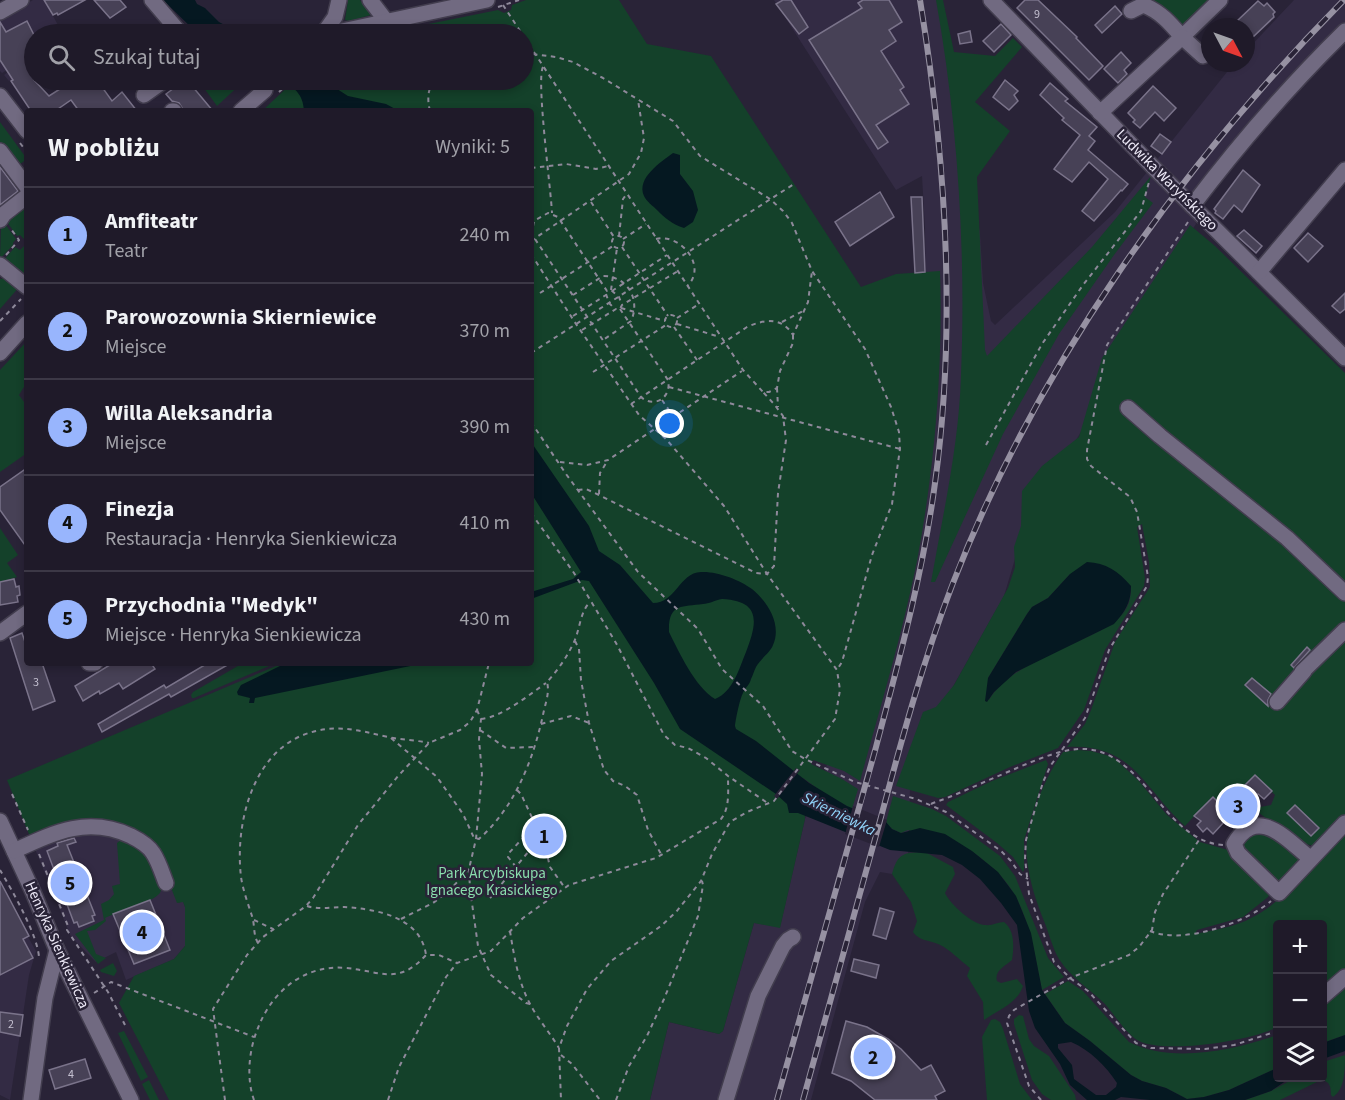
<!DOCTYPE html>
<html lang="pl">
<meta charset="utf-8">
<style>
:root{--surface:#1f1a29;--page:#272331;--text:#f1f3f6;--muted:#a1a1a8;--line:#3c3846;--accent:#98b5fd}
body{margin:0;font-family:"Source Sans 3",sans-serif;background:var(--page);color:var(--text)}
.controls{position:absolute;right:18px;bottom:18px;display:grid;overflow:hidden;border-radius:6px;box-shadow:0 3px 9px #0003}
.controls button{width:54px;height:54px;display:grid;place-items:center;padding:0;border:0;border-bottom:2px solid var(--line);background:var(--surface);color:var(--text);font:30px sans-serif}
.compass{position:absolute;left:1201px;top:18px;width:54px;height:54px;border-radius:50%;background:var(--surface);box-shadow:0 3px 9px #0003;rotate:131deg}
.you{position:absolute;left:670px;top:424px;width:21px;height:21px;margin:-15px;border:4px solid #fff;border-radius:50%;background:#1a73e8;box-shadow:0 0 0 9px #1a73e833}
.badge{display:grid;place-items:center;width:39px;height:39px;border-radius:50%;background:var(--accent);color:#111;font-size:20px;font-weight:700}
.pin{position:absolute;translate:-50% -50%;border:3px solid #fff;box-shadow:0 2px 6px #0006}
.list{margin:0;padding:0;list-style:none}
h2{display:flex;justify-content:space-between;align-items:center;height:78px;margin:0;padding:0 24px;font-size:26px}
h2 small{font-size:20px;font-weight:400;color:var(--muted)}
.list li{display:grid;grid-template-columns:39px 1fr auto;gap:18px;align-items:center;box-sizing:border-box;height:96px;padding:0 24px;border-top:2px solid var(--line)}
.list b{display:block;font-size:22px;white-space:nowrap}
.list p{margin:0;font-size:20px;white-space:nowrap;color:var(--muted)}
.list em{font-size:20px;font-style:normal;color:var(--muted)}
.icon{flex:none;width:33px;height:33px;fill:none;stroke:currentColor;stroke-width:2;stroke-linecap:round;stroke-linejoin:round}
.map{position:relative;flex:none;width:1345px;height:1100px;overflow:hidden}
.search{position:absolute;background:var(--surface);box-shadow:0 3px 9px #0003;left:24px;top:24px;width:510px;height:66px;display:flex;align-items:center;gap:15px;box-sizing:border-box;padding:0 21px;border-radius:33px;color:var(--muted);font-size:22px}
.panel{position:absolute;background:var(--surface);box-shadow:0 3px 9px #0003;left:24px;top:108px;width:510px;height:558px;border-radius:6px}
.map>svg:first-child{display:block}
.built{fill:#332b44}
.green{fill:#14412a;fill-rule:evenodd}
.water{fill:#051821;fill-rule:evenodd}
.pier{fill:#292337}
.building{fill:#474156;stroke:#7a738a;stroke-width:1.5}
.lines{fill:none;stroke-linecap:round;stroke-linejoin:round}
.minor-casing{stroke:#423d4e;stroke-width:18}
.path{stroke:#8e899a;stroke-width:2;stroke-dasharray:4.5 4.5;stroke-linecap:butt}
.minor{stroke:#716a81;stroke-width:15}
.rail-casing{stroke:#9691a2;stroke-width:6}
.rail{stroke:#292337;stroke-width:4;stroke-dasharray:11;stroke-linecap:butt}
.labels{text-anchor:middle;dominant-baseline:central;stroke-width:5;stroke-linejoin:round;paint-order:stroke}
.number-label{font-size:12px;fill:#c4c0d0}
.street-label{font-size:15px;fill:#eeeaf8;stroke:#292337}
.park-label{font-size:15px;fill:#8adead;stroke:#292337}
.water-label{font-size:16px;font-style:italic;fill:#90d4fa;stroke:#292337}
</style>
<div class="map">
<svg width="1345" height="1100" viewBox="0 0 1345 1100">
<rect width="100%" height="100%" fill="#292337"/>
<g class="built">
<polygon points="33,0 44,0 63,34 34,34 34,66 9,81 4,75 8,72 7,70 2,73 0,71 0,19"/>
<polygon points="774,0 942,0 961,105 980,234 983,283 991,321 995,325 1115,212 1227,72 1235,63 1246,63 1246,51 1294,0 1345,0 1345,41 1311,72 1192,209 1196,224 1113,345 1101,398 1024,528 1004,596 951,690 910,789 908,860 892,874 880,872 865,902 811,1100 650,1100 669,1022 719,1034 723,1031 754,923 780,927 805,819 822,783 853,666 926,316 925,228 922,176 896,190"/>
<polygon points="86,821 157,852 178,903 183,901 185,907 185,946 174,959 126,980 116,952 96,962 71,937 31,839"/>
<polygon points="0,888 36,951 29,975 10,1100 0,1095"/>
</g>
<g class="green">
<polygon points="348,0 360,0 371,15 349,21 345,20"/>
<path d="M526 0H619L647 44 711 56 861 287 896 274 940 271C943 368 935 465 917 561 902 635 880 708 860 781L844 771 813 760 811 764 842 779 858 789 852 809 825 794 803 778 805 819 780 928 754 923 723 1031 719 1034 669 1022 650 1100H169L119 1003 134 976 174 959 185 946V907L183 902 177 903 157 852 103 822 31 839 7 780 283 663H531V111H262L295 80H524V34H379L498 10 504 13 511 10 512 5Z"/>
<path d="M936 0H943L954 52 995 56 1013 38 1022 47 975 102 1010 131 977 177 985 350 987 356 1092 247 1151 176 1145 197 1153 203 1114 255 1059 334 1003 434 935 582H931C943 514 959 445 961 375 966 251 958 123 936 0Z"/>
<polygon points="1143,0 1213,0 1181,30"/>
<polygon points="213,80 245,80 217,106 204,88"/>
<polygon points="0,122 27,159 16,167 0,146"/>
<polygon points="27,202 27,242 20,235 17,236 7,222 7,217"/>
<polygon points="5,224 16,239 13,243 13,245 0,259 1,225"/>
<path d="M1190 225 1215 246 1345 373V590L1238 501 1345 599V626L1299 673 1270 708 1276 706 1345 635V818L1315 846 1301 843 1259 813 1260 807 1271 805 1275 795 1255 775 1225 809 1212 797 1185 826C1143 788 1133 743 1067 747L1085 724 1091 710 1115 642 1150 587 1149 562 1142 524 1137 527 1145 578 1144 586 1105 650 1084 710 1058 748 1010 767 945 797 938 798 896 786 923 712 936 707 954 685 1008 588 1015 567 1014 547 1021 526 1022 491 1042 466 1079 437 1102 358ZM1070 574 1131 586C1131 595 1130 604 1124 612 1116 624 1098 632 1085 638 1054 653 1006 670 989 700L988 678 1027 614 1032 607 1048 598ZM1295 805 1318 828 1312 835 1287 813Z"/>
<polygon points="27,243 27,279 3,261 15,247 20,250"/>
<polygon points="9,277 20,286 0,309 0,279"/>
<polygon points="27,341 27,382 19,395 27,406 27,453 0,472 0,370"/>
<polygon points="0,528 18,555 7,563 17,577 0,582"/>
<polygon points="243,663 276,663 194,698 192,698 191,695 193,692"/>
<path d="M1078 750 1091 751 1113 757 1138 780 1167 815 1200 842 1228 850 1245 865 1270 893 1268 897 1243 917 1197 930 1195 934C1214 930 1236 927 1253 917 1286 900 1319 858 1345 830V969L1323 989 1322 924H1278L1277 1027C1252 1041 1164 1054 1139 1041 1127 1035 1114 1014 1105 1004 1090 989 1070 977 1059 959 1052 947 1049 933 1044 921 1036 901 1029 880 1027 859 1023 829 1045 776 1063 752Z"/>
<polygon points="1046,760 1048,764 1024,840 1024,870 1023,872 1013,857 997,843 946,805 948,802 992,781"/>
<path d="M893 796 932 809 946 816 1000 856 1015 876 1048 958 1064 977 1042 990C1032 944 1028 896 989 865 983 860 977 854 970 851 950 842 928 837 908 830L901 833 892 829 886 822Z"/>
<path d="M1266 829 1302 862 1280 883 1275 881 1243 847C1247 836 1255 832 1266 829Z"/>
<path d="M121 840C129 840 144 847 149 854 155 860 165 886 160 893 152 903 118 912 105 918L106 921 95 930 87 931 96 954 106 958 98 964 75 934 104 920 101 904 109 900 114 894 112 886 120 884 117 843Z"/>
<path d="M925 852 953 867 955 874 945 893C950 904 973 925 985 925 992 926 998 922 1004 922 1015 930 1014 948 1012 960 1005 966 994 971 997 981L1001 983 1017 979 1023 986C1018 1003 997 1011 984 1020L983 1002 967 976 970 968C962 962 947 947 938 944 929 940 919 941 913 932L917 921 911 902 892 874C898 852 904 853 925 852Z"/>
<polygon points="113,963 117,971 114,976 101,972 100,970"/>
<path d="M1068 981 1083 991 1129 1042C1172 1064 1234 1050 1277 1035V1068L1229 1090 1204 1097 1187 1099 1166 1088 1142 1081 1131 1075 1090 1041 1065 1023 1045 994Z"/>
<polygon points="1345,984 1345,1035 1322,1043 1323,1004"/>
<polygon points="1019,1015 1023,1016 1029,1039 1034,1046 1049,1056 1075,1095 1076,1100 1051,1100 1042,1094 1032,1080 1014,1024 1014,1019"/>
<polygon points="995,1019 1000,1022 1003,1029 1020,1084 1032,1100 987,1100 982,1037 991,1020"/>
<polygon points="124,1031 148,1077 141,1081 118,1033"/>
<path d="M1345 1055C1345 1070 1345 1089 1333 1097L1331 1095C1331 1087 1330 1081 1321 1080L1280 1100H1245L1271 1091 1295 1078H1322L1323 1062Z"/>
<polygon points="149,1080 159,1100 150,1100 142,1084"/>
</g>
<g class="water">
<polygon points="163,0 195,0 197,4 205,8 219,22 236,31 250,34 198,34"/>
<path d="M283 80H323L348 96 386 104 399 111H326L318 109 304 111C303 94 295 89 283 80Z"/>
<path d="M673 153 680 155V174L693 191 698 210 693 222 684 228C672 224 665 218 657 210 653 206 646 201 644 196 636 178 661 162 673 153Z"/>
<path d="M531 442 589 526 599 551 620 565 653 603C676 603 679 573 701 572 717 571 740 580 752 589 768 602 782 625 773 645 770 653 760 659 756 667 754 671 753 675 751 679 750 684 746 687 744 691 740 697 736 718 735 726L736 729 756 741 809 783 847 806 886 822 892 829 901 833 920 828 945 834 972 851 998 872 1016 896 1031 933 1042 990 1065 1023 1090 1041 1131 1075 1142 1081 1166 1088 1187 1099 1204 1097 1229 1090 1277 1068 1278 1078H1290L1271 1091 1245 1100H1150L1121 1097 1115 1100H1087L1070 1085 1060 1064 1035 1028 1029 1011 1017 925 1001 903 980 879 962 865 942 855 890 850 798 813H789L787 804 776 794 680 729 654 683 589 581 582 580 531 599V592L573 579 581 572 531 493ZM722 599C762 601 757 623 746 652 739 669 733 692 715 699 695 687 679 652 669 632 668 603 682 607 703 604 709 604 715 600 722 599ZM1071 1042C1090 1050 1106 1066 1117 1083L1116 1087 1106 1095H1096L1074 1079 1072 1065 1058 1048V1044Z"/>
<path d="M1087 562C1106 563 1118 571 1131 586 1131 602 1125 612 1114 624L1016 672 994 692 987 702 985 701 988 678 1027 614 1032 607 1048 598 1070 574Z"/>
<polygon points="286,663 425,663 255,698 254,703 249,703 250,698 238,695 237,692 241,685"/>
<polygon points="1345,1035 1345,1051 1323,1059 1323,1043"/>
</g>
<g class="pier">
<polygon points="796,768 800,770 777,799 774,796"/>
<polygon points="853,806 887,820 879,847 845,834"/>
</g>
<g class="building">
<polygon points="44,0 85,0 58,15 57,13 53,15"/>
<polygon points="94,0 120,0 126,7 110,18"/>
<polygon points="783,0 791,0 808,27 799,34 776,4"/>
<polygon points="863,0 889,0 902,22 889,30 896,41 881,51 904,87 900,90 909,104 876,125 888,142 878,149 809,40 862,8 858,3"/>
<polygon points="1025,0 1038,0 1077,37 1076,38 1103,66 1089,80 1017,8"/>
<polygon points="1258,1 1264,6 1267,3 1275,12 1273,14 1274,17 1253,37 1246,31 1246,27 1242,27 1236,22"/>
<polygon points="1115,6 1122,14 1102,33 1095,25"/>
<polygon points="27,21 34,35 34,80 49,96 74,80 97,80 112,101 122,92 137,111 79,111 71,100 55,111 31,111 11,81 13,80 0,60 0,22 6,32"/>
<polygon points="1001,24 1011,35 994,52 983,41"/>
<polygon points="970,31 972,42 960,44 958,34"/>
<polygon points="1121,52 1131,63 1124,70 1127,74 1118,83 1104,69"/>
<polygon points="185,80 187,80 213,111 184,111 179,103 172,101 166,94"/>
<polygon points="1005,80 1018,91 1014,95 1018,101 1009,110 993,97"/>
<polygon points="1050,83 1068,99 1065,101 1097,127 1089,136 1095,141 1088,150 1128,184 1122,191 1121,190 1094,221 1082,211 1108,179 1089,162 1072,182 1054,169 1080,135 1062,120 1064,118 1040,95"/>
<polygon points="1153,86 1176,108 1164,121 1155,112 1140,128 1133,122 1135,120 1128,113"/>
<polygon points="1160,134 1171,142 1162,154 1151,146"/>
<polygon points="0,167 18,191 0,205"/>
<polygon points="1243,170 1260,185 1242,212 1234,205 1223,219 1215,213 1216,211 1214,209"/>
<polygon points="880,192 894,217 850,246 835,222"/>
<polygon points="911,197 922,197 925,272 915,273"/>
<polygon points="1244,230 1262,246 1256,253 1237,236"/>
<polygon points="1308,233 1323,246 1308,262 1294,248"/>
<polygon points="1345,293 1345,309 1340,313 1332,306"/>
<polygon points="27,468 27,548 0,510 0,487"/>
<polygon points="14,579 16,587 19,586 20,595 17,596 18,602 0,605 0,582"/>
<polygon points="22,633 27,648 27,663 42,663 55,701 33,710 10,638"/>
<polygon points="1307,647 1310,650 1294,668 1291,665"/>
<polygon points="113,663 151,663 155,669 123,689 119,683 100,694 99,691 83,701 75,686"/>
<polygon points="208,663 231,663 171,697 169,694 102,732 98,724 164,685 166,688"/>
<polygon points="1252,678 1271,694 1268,700 1268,706 1245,685"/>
<polygon points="1255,775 1272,791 1264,799 1258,794 1228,825 1225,821 1213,834 1207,828 1203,832 1197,825 1201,821 1194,816 1213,797 1219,803 1237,784 1242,788"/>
<polygon points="1295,805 1319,828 1311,836 1287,813"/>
<polygon points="74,838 76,842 67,845 95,915 92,916 94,921 79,927 77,922 74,923 47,851 58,846 57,843"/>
<polygon points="0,881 29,936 23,939 33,958 0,975"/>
<polygon points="150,900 170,950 134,964 113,914"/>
<polygon points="880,908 894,912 886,939 873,935"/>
<polygon points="854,959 879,965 876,978 851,971"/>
<polygon points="0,1012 23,1015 20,1036 0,1032"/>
<polygon points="846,1021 867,1027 888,1039 901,1049 921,1070 931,1065 945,1091 935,1096 937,1100 875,1100 851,1081 832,1073"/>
<polygon points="85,1059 91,1078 55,1089 49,1070"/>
</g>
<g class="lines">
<g class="minor-casing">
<g id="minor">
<polyline points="152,0 181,34"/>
<polyline points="370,0 387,22"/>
<polyline points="991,0 1155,169 1345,358"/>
<path d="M1131 11 1143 5C1160 11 1171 24 1182 37L1220 0"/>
<polyline points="0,12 21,0"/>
<polyline points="323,34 335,17 339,0"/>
<polyline points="328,34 487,0"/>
<polyline points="144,95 165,80"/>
<polyline points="0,96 27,131"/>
<polyline points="172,111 174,111"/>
<polyline points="241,111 265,90"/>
<polyline points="1100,113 1182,37 1203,56 1210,49"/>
<polyline points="0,151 27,187"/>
<path d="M1192 206C1239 144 1290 85 1345 31"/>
<polyline points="0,220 4,214 27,196"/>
<polyline points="0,265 27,287"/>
<polyline points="1259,272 1345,170"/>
<polyline points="0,353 27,323"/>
<polyline points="1128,408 1160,436 1287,538 1345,593"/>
<polyline points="0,633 27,613"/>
<polyline points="89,663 95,663"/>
<polyline points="1302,672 1345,630"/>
<polyline points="1277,702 1304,671"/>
<polyline points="0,821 33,892 57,950 131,1100"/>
<path d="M14 851C55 832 88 816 131 836 139 840 148 845 153 853 159 862 162 873 166 883"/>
<path d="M1311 859C1287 840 1258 804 1234 844L1238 853 1279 893 1345 823"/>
<polyline points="1322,997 1345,977"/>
<polyline points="31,1100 45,998 57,950"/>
<polyline points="726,1100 758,996 783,946 788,940 793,937"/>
</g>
</g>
<g class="path">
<polyline points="503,5 522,34"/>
<polyline points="498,7 519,0"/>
<polyline points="524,37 743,370 763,392"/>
<polyline points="524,53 556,57 573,62 603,78 673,121 700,156 770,199 783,211 792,223 812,271 865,349 891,407 899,432 900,449 892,504 872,555 842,662 837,670"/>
<path d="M543 67C536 79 551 190 552 213"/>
<polyline points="279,92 292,80"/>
<path d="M430 111C427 99 428 91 433 80"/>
<polyline points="20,143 27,152"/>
<polyline points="531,168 566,164 596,169 608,166"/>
<polyline points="591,202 614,237"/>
<polyline points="1188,222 1107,345 1087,450 1087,459 1091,466 1130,497 1137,512 1148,577 1147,586 1109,650 1085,718 1051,765 1043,782 1026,840 1025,858 1029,894 1054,962 1070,978 1088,991 1136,1043 1151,1048 1205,1049 1234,1045 1278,1031"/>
<circle cx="618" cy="242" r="6"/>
<polyline points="619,236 623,199 626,195"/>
<polyline points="623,239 646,224"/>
<path d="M656 239C681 233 708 267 687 286"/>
<polyline points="531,241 629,174 641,153 644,138 638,100"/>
<polyline points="622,247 668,316"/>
<polyline points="531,254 576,324 639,415 666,439 724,506 767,574 837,670 840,690 835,719 774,801 747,812 730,822 712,854 701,881 676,912 661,926 611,961 587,989 567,1026 559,1048 561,1100"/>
<polyline points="6,255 19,240 11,229"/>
<polyline points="611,290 617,248"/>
<polyline points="612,291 667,255"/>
<polyline points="540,293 613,246"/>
<polyline points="606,294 609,303 615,309"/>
<path d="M573 295 603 276C627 276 641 299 631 321L603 340"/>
<polyline points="621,308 665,321"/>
<path d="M620 309 668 380C672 397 655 409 641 397L535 239 532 232 534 221 548 213 558 217 607 291 611 290 619 297 622 305"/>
<circle cx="671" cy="321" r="6"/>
<polyline points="573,316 606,295"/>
<polyline points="677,318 699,304"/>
<polyline points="0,321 21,299"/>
<polyline points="782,322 803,311"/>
<polyline points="677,324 720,337"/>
<polyline points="674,327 697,360"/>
<polyline points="582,330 616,309 620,309 622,305 678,271"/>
<polyline points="531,353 794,184"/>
<polyline points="593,372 666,325"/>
<polyline points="669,387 900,449"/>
<polyline points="777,388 778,407"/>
<polyline points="662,400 673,416"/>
<path d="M631 404 747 327C765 319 782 317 793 335L808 302 812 271"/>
<polyline points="531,422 566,474 638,572 698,629 722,669 763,706 792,751 805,759 855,782 916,799 946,812 1001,851 1011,861 1020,874 1028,879"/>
<polyline points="986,445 1042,344 1083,285 1141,211 1149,182"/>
<polyline points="560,462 587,465 608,460 742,371"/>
<polyline points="578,490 586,489 599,495 756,573 767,574 774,566 778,493 786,440 783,416 774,404 763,392 769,392 777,388 780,371 793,343 793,335"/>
<polyline points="599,494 600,473 608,460"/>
<polyline points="531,513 574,573 616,643 664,735 675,745 688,748 706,758 728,776 769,804"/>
<polyline points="575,641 579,649 581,680 589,723 604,770 613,781 625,786 637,795 648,830 662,856"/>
<polyline points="477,710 481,719 479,739 482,774 476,839 469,869 470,889 478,946 491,975 526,1003 530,1004"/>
<path d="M481 719C502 717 529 695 546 683"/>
<polyline points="541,724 571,716 589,723"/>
<polyline points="480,730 506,748 533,747"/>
<path d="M391 738 437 777 463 814 474 838 479 839C515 807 533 760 543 715 545 704 550 693 547 682 558 670 567 657 574 642 580 629 580 612 590 602"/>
<polyline points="517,790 521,794 535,824 532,834 532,841 546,850 550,867 565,888"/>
<polyline points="12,794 28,830"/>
<path d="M931 804C938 801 945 799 952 796 969 789 986 781 1003 774 1077 742 1102 731 1157 800 1175 821 1194 843 1223 845"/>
<polyline points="39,854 68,926 67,930 108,992 125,1025"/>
<polyline points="516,867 508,857 508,854 522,839 532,836"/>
<path d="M0 870C12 890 40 939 39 960"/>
<polyline points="490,898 534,845"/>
<path d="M307 906C319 910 332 907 344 907 376 909 421 917 426 955"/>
<polyline points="401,919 433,903 449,891 469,869"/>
<polyline points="254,920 273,929"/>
<path d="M510 931C514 956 518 981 530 1004 538 1019 550 1033 559 1048"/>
<path d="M1150 931C1182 945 1246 923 1271 901"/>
<path d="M258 943C253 935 255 925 252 916 248 904 243 890 241 877 235 826 251 756 303 735 335 723 357 730 388 737 402 740 416 740 429 743"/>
<polyline points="94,993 111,982 254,1037"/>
<polyline points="561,1055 572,1064 600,1100"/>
<polyline points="225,1100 213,1009 247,955 263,937 306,906 313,898 358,825 399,775 429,743 460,730 470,722 477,710 489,663"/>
<path d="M254 1100C246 1078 249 1049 258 1028 272 991 305 964 346 968 380 971 398 986 426 955H439L457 963"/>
<path d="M388 1100 399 1067 446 977 457 963 491 951 523 918 569 885 656 858 721 819C730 808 728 791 728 776"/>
<polyline points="616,1100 629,1066 647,1036 664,999 698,916 703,885 702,881"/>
<polyline points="1041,1100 1029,1086 1007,1023 1009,1016 1014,1010 1070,978 1129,955 1139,947 1152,930 1155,912 1163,894 1199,840"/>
</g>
<use href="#minor" class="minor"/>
<g class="rail-casing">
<g id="rail">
<path d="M777 1100C809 982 844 865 876 747 899 660 923 573 935 483 957 323 946 159 920 0"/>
<path d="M803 1100C828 1009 853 919 878 828 900 746 922 663 953 583 1037 366 1181 165 1344 0"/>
</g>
</g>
<use href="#rail" class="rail"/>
</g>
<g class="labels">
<g class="number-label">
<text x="1037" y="14">9</text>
<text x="36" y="682">3</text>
<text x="11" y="1024">2</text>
<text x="71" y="1074">4</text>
</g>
<g class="street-label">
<text transform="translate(1167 180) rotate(45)">Ludwika Waryńskiego</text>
<text transform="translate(57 945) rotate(66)">Henryka Sienkiewicza</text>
</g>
<g class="park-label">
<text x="492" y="873">Park Arcybiskupa<tspan x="492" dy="17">Ignacego Krasickiego</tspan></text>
</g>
<g class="water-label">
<text transform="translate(839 814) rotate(26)">Skierniewka</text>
</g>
</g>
</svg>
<div class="controls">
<button>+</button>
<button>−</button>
<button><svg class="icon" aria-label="layers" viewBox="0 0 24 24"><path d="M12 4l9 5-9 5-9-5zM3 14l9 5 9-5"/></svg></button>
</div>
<svg class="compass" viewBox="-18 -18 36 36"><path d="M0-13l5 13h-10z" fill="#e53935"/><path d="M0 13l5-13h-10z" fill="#a1a1a8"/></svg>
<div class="you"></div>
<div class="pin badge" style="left:544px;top:836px">1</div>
<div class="pin badge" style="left:873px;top:1057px">2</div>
<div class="pin badge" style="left:1238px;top:806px">3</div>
<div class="pin badge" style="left:142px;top:932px">4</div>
<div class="pin badge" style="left:70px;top:883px">5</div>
<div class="search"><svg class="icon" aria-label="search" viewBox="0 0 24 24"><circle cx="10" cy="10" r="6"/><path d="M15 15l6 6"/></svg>Szukaj tutaj</div>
<section class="panel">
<h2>W pobliżu<small>Wyniki: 5</small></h2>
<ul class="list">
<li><span class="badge">1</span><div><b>Amfiteatr</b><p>Teatr</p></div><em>240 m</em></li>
<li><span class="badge">2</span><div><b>Parowozownia Skierniewice</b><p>Miejsce</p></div><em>370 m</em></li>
<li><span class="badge">3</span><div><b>Willa Aleksandria</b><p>Miejsce</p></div><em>390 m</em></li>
<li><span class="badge">4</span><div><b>Finezja</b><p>Restauracja · Henryka Sienkiewicza</p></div><em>410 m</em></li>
<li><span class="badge">5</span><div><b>Przychodnia &quot;Medyk&quot;</b><p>Miejsce · Henryka Sienkiewicza</p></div><em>430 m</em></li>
</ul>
</section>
</div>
